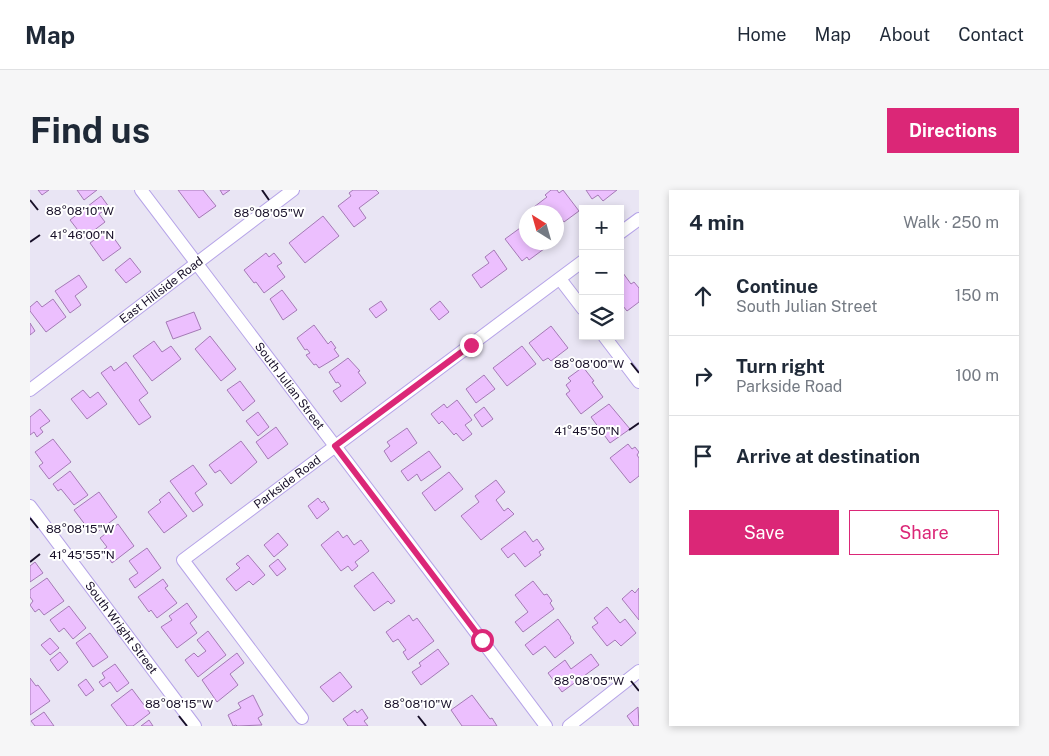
<!DOCTYPE html>
<meta charset="utf-8">
<style>
:root{--surface:#fff;--page:#f6f6f7;--text:#1f2937;--muted:#747a83;--line:#e0e1e3;--accent:#db2777}
body{margin:0;font-family:"Public Sans",sans-serif;background:var(--page);color:var(--text)}
.controls{position:absolute;right:15px;top:15px;display:grid;overflow:hidden;border-radius:0px;box-shadow:0 2px 8px #0003}
.controls button{width:45px;height:45px;display:grid;place-items:center;padding:0;border:0;border-bottom:1px solid var(--line);background:var(--surface);color:var(--text);font:25px sans-serif}
.compass{position:absolute;left:489px;top:15px;width:45px;height:45px;border-radius:50%;background:var(--surface);box-shadow:0 2px 8px #0003;rotate:323deg}
.stop{position:absolute;width:15px;height:15px;margin:-11px;border:4px solid #db2777;border-radius:50%;background:#fff}
.stop.end{background:#db2777;border-color:#fff;box-shadow:0 1px 5px #0008}
.list{margin:0;padding:0;list-style:none}
h2{display:flex;justify-content:space-between;align-items:center;height:65px;margin:0;padding:0 20px;font-size:21px}
h2 small{font-size:16px;font-weight:400;color:var(--muted)}
.list li{display:grid;grid-template-columns:32px 1fr auto;gap:15px;align-items:center;box-sizing:border-box;height:80px;padding:0 20px;border-top:1px solid var(--line)}
.list b{display:block;font-size:19px;white-space:nowrap}
.list p{margin:0;font-size:16px;white-space:nowrap;color:var(--muted)}
.list em{font-size:16px;font-style:normal;color:var(--muted)}
.actions{display:flex;gap:10px;padding:15px 20px}
.actions a{flex:1;padding:11px 0;border:1px solid var(--accent);border-radius:0px;text-align:center;font-size:18px;color:var(--accent)}
.actions .main{background:var(--accent);color:#fff}
.icon{flex:none;width:28px;height:28px;fill:none;stroke:currentColor;stroke-width:2;stroke-linecap:round;stroke-linejoin:round}
.map{position:relative;flex:none;width:609px;height:536px;overflow:hidden;border-radius:0px}
header{display:flex;align-items:center;gap:30px;box-sizing:border-box;height:70px;padding:0 25px;background:var(--surface);border-bottom:1px solid var(--line)}
header strong{font-size:24px}
nav{display:flex;gap:28px;margin-inline-start:auto;font-size:18px}
.intro{display:flex;align-items:center;justify-content:space-between;box-sizing:border-box;height:120px;padding:0 30px}
h1{margin:0;font-size:35px}
.button{padding:12px 22px;border-radius:0px;background:var(--accent);color:#fff;font-size:18px;font-weight:700}
main{display:flex;gap:30px;padding:0 30px}
aside{flex:1;background:var(--surface);border-radius:0px;box-shadow:0 2px 8px #0003}
.map>svg:first-child{display:block}
.building{fill:#ecbffe;stroke:#a47ab5}
.lines{fill:none;stroke-linecap:round;stroke-linejoin:round}
.street-casing{stroke:#b6a4e8;stroke-width:14}
.street{stroke:#fff;stroke-width:12}
.route{stroke:#db2777;stroke-width:6}
.ticks{fill:none;stroke:#181029;stroke-width:2}
.labels{text-anchor:middle;dominant-baseline:central;stroke-width:4;stroke-linejoin:round;paint-order:stroke}
.street-label{font-size:12px;fill:#181029;stroke:#fff}
.ticks-label{font-size:12px;text-anchor:middle;fill:#181029;stroke:#fff;stroke-width:4;stroke-linejoin:round;paint-order:stroke}
</style>
<header>
<strong>Map</strong>
<nav><a>Home</a><a>Map</a><a>About</a><a>Contact</a></nav>
</header>
<div class="intro"><h1>Find us</h1><a class="button">Directions</a></div>
<main>
<div class="map">
<svg width="609" height="536" viewBox="0 0 609 536">
<rect width="100%" height="100%" fill="#e9e5f4"/>
<g class="building">
<polygon points="8,0 19,0 12,5"/>
<polygon points="47,0 67,0 54,10"/>
<polygon points="148,0 173,0 186,16 169,28"/>
<polygon points="190,0 200,0 193,5"/>
<polygon points="323,0 346,0 349,3 329,18 336,28 324,37 308,16 321,6 319,3"/>
<polygon points="521,0 527,0 529,3 533,0 549,21 534,32 529,26 526,28 526,22 509,22 504,17 517,7 515,5"/>
<polygon points="556,0 587,0 573,11 568,5 562,9"/>
<polygon points="71,6 79,17 69,24 75,32 54,48 40,30"/>
<polygon points="293,26 309,46 275,73 259,53"/>
<polygon points="497,33 497,52 516,52 518,56 499,70 497,67 492,71 475,49"/>
<polygon points="78,40 91,58 73,71 60,53"/>
<polygon points="464,60 477,79 451,98 442,85 459,73 455,67"/>
<polygon points="236,63 239,67 244,63 252,73 247,76 255,87 234,103 226,92 224,93 214,80"/>
<polygon points="100,68 111,82 96,93 85,80"/>
<polygon points="593,83 601,94 604,92 609,98 609,112 597,121 593,116 590,118 590,85"/>
<polygon points="49,85 57,97 45,106 51,115 40,123 25,101"/>
<polygon points="252,100 267,120 253,130 240,109"/>
<polygon points="23,109 36,127 16,142 0,121 0,117 7,111 12,117"/>
<polygon points="351,111 357,120 346,128 339,119"/>
<polygon points="410,111 419,122 409,130 400,119"/>
<polygon points="164,122 171,139 143,149 136,132"/>
<polygon points="0,133 5,141 0,145"/>
<polygon points="284,135 298,154 301,151 306,158 304,159 309,166 289,178 286,174 284,175 276,165 280,163 277,159 275,160 267,148"/>
<polygon points="521,136 538,158 521,171 518,168 513,171 499,153"/>
<polygon points="180,146 206,179 191,191 165,159"/>
<polygon points="124,151 132,162 141,156 151,169 122,191 103,166"/>
<polygon points="492,156 506,174 477,196 463,178"/>
<polygon points="318,168 330,181 328,182 336,193 311,212 303,201 311,196 308,192 306,193 299,182"/>
<polygon points="96,172 118,203 109,210 121,227 109,235 71,183 81,176 84,181"/>
<polygon points="553,177 564,191 562,192 573,207 551,224 536,204 540,201 536,195 541,191 538,188"/>
<polygon points="454,185 465,199 446,213 436,199"/>
<polygon points="210,191 225,211 213,221 197,200"/>
<polygon points="53,200 60,208 68,202 77,214 57,229 41,209"/>
<polygon points="427,210 442,230 435,235 442,244 433,251 426,243 424,245 412,231 409,234 401,224 414,214 417,218"/>
<polygon points="579,214 600,239 580,253 561,227"/>
<polygon points="454,217 463,229 452,237 444,225"/>
<polygon points="10,219 20,231 10,238 13,242 7,247 4,242 0,245 0,227"/>
<polygon points="228,222 239,237 228,246 216,231"/>
<polygon points="246,237 258,254 238,269 226,252"/>
<polygon points="377,238 387,253 361,272 354,261 360,256 357,252"/>
<polygon points="23,249 41,272 19,289 9,276 13,273 5,262"/>
<polygon points="211,251 227,272 201,294 190,280 185,283 179,275"/>
<polygon points="598,254 602,259 605,257 609,262 607,265 609,268 609,286 600,293 580,268"/>
<polygon points="399,261 411,277 391,291 387,284 378,291 371,281"/>
<polygon points="163,275 177,294 165,303 173,315 163,322 140,291"/>
<polygon points="40,281 58,305 44,315 31,299 28,301 23,294"/>
<polygon points="419,282 433,299 405,321 392,303"/>
<polygon points="466,290 475,302 466,310 474,321 478,318 484,324 451,350 431,326 449,312 445,306"/>
<polygon points="69,302 87,327 63,345 44,320"/>
<polygon points="139,302 157,326 134,343 118,322 131,312 129,310"/>
<polygon points="288,308 292,313 294,311 299,319 287,329 278,316"/>
<polygon points="88,334 104,356 82,373 73,360 77,357 70,348"/>
<polygon points="308,341 313,348 317,345 324,355 331,350 339,361 325,372 328,376 322,381 318,376 311,381 291,355"/>
<polygon points="495,341 503,352 507,349 514,359 509,362 511,365 495,377 484,363 478,368 471,359"/>
<polygon points="248,343 258,355 244,367 234,355"/>
<polygon points="117,358 131,378 105,398 99,389 108,383 99,371"/>
<polygon points="218,365 235,385 223,395 219,391 206,401 196,389 210,378 206,374"/>
<polygon points="248,369 256,379 247,386 239,376"/>
<polygon points="5,372 13,383 0,392 0,376"/>
<polygon points="343,382 365,411 361,414 358,411 344,421 324,396"/>
<polygon points="17,388 34,411 14,425 9,419 5,422 0,415 3,411 0,407 0,400"/>
<polygon points="133,389 138,396 135,398 147,413 127,428 121,420 119,422 108,407"/>
<polygon points="503,391 514,405 517,404 522,411 520,413 524,419 493,442 485,432 498,422 485,405"/>
<polygon points="609,398 609,430 592,409 602,400 605,403"/>
<polygon points="157,413 167,427 160,433 167,443 147,458 131,437 142,430 139,426"/>
<polygon points="39,416 56,438 43,449 34,438 29,442 20,430"/>
<polygon points="577,417 590,433 595,429 606,443 591,456 585,450 577,456 562,437 568,433 564,428"/>
<polygon points="379,425 383,431 387,428 404,451 378,470 373,462 376,460 368,449 363,452 356,442"/>
<polygon points="528,429 541,447 540,448 544,453 525,468 515,456 503,465 495,455"/>
<polygon points="178,441 196,465 168,487 155,470 164,463 168,467 176,461 167,450"/>
<polygon points="60,443 78,467 63,477 46,453"/>
<polygon points="20,448 29,458 20,465 11,455"/>
<polygon points="408,459 419,474 391,495 382,482 391,476 389,473"/>
<polygon points="30,462 38,472 28,481 20,470"/>
<polygon points="207,463 214,473 200,484 208,495 187,512 172,490"/>
<polygon points="561,464 569,475 532,502 518,483 535,470 541,479"/>
<polygon points="85,474 99,493 87,502 80,492 73,497 69,492 75,488 72,483"/>
<polygon points="310,482 322,497 303,512 290,497"/>
<polygon points="0,488 6,496 8,495 20,511 0,525"/>
<polygon points="56,489 64,500 56,506 48,495"/>
<polygon points="102,499 120,523 103,536 97,536 81,515"/>
<polygon points="223,505 233,525 228,528 232,535 207,536 206,535 203,536 198,525 211,518 208,513"/>
<polygon points="442,505 460,529 462,528 467,536 432,536 421,520"/>
<polygon points="608,517 609,536 604,536 597,526"/>
<polygon points="332,519 338,528 334,531 338,536 318,536 313,529 325,520 327,523"/>
<polygon points="14,522 24,536 5,536 1,531"/>
<polygon points="119,530 123,536 111,536"/>
</g>
<g class="lines">
<g class="street-casing">
<g id="street">
<path id="s1" d="M111 0 399 380 516 536"/>
<polyline points="590,43 609,29"/>
<polyline points="530,89 553,119"/>
<polyline points="574,146 609,192"/>
<path id="s2" d="M0 200 263 0"/>
<path id="s3" d="M0 316 165 536"/>
<path id="s4" d="M272 528 153 370 553 71"/>
<polyline points="539,536 609,481"/>
</g>
</g>
<use href="#street" class="street"/>
</g>
<g class="lines">
<polyline class="route" points="441,155 305,256 452,450"/>
</g>
<path class="ticks" d="M232 0 239 10M0 10 8 20M0 52 10 45M601 173 609 183M599 240 609 233M0 328 8 338M0 372 10 364M601 491 609 501M149 526 157 536M388 526 396 536"/>
<g class="labels">
<g class="street-label">
<text stroke="none"><textPath href="#s2" startOffset="165">East Hillside Road</textPath></text>
<text stroke="none"><textPath href="#s1" startOffset="246">South Julian Street</textPath></text>
<text stroke="none"><textPath href="#s4" startOffset="328">Parkside Road</textPath></text>
<text stroke="none"><textPath href="#s3" startOffset="152">South Wright Street</textPath></text>
</g>
</g>
<g class="ticks-label">
<text x="50" y="25">88°08'10"W</text>
<text x="239" y="27">88°08'05"W</text>
<text x="52" y="49">41°46'00"N</text>
<text x="559" y="178">88°08'00"W</text>
<text x="557" y="245">41°45'50"N</text>
<text x="50" y="343">88°08'15"W</text>
<text x="52" y="369">41°45'55"N</text>
<text x="559" y="495">88°08'05"W</text>
<text x="149" y="518">88°08'15"W</text>
<text x="388" y="518">88°08'10"W</text>
</g>
</svg>
<div class="controls">
<button>+</button>
<button>−</button>
<button><svg class="icon" aria-label="layers" viewBox="0 0 24 24"><path d="M12 4l9 5-9 5-9-5zM3 14l9 5 9-5"/></svg></button>
</div>
<svg class="compass" viewBox="-18 -18 36 36"><path d="M0-13l5 13h-10z" fill="#e53935"/><path d="M0 13l5-13h-10z" fill="#747a83"/></svg>
<div class="stop" style="left:452px;top:450px"></div>
<div class="stop end" style="left:441px;top:155px"></div>
</div>
<aside>
<h2>4 min<small>Walk · 250 m</small></h2>
<ul class="list">
<li><svg class="icon" aria-label="ahead" viewBox="0 0 24 24"><path d="M12 20V5M6 11l6-6 6 6"/></svg><div><b>Continue</b><p>South Julian Street</p></div><em>150 m</em></li>
<li><svg class="icon" aria-label="right" viewBox="0 0 24 24"><path d="M7 20v-9h11M14 6l5 5-5 5"/></svg><div><b>Turn right</b><p>Parkside Road</p></div><em>100 m</em></li>
<li><svg class="icon" aria-label="arrive" viewBox="0 0 24 24"><path d="M6 21V4h12l-3 4 3 4H6"/></svg><div><b>Arrive at destination</b></div></li>
</ul>
<div class="actions"><a class="main">Save</a><a>Share</a></div>
</aside>
</main>
